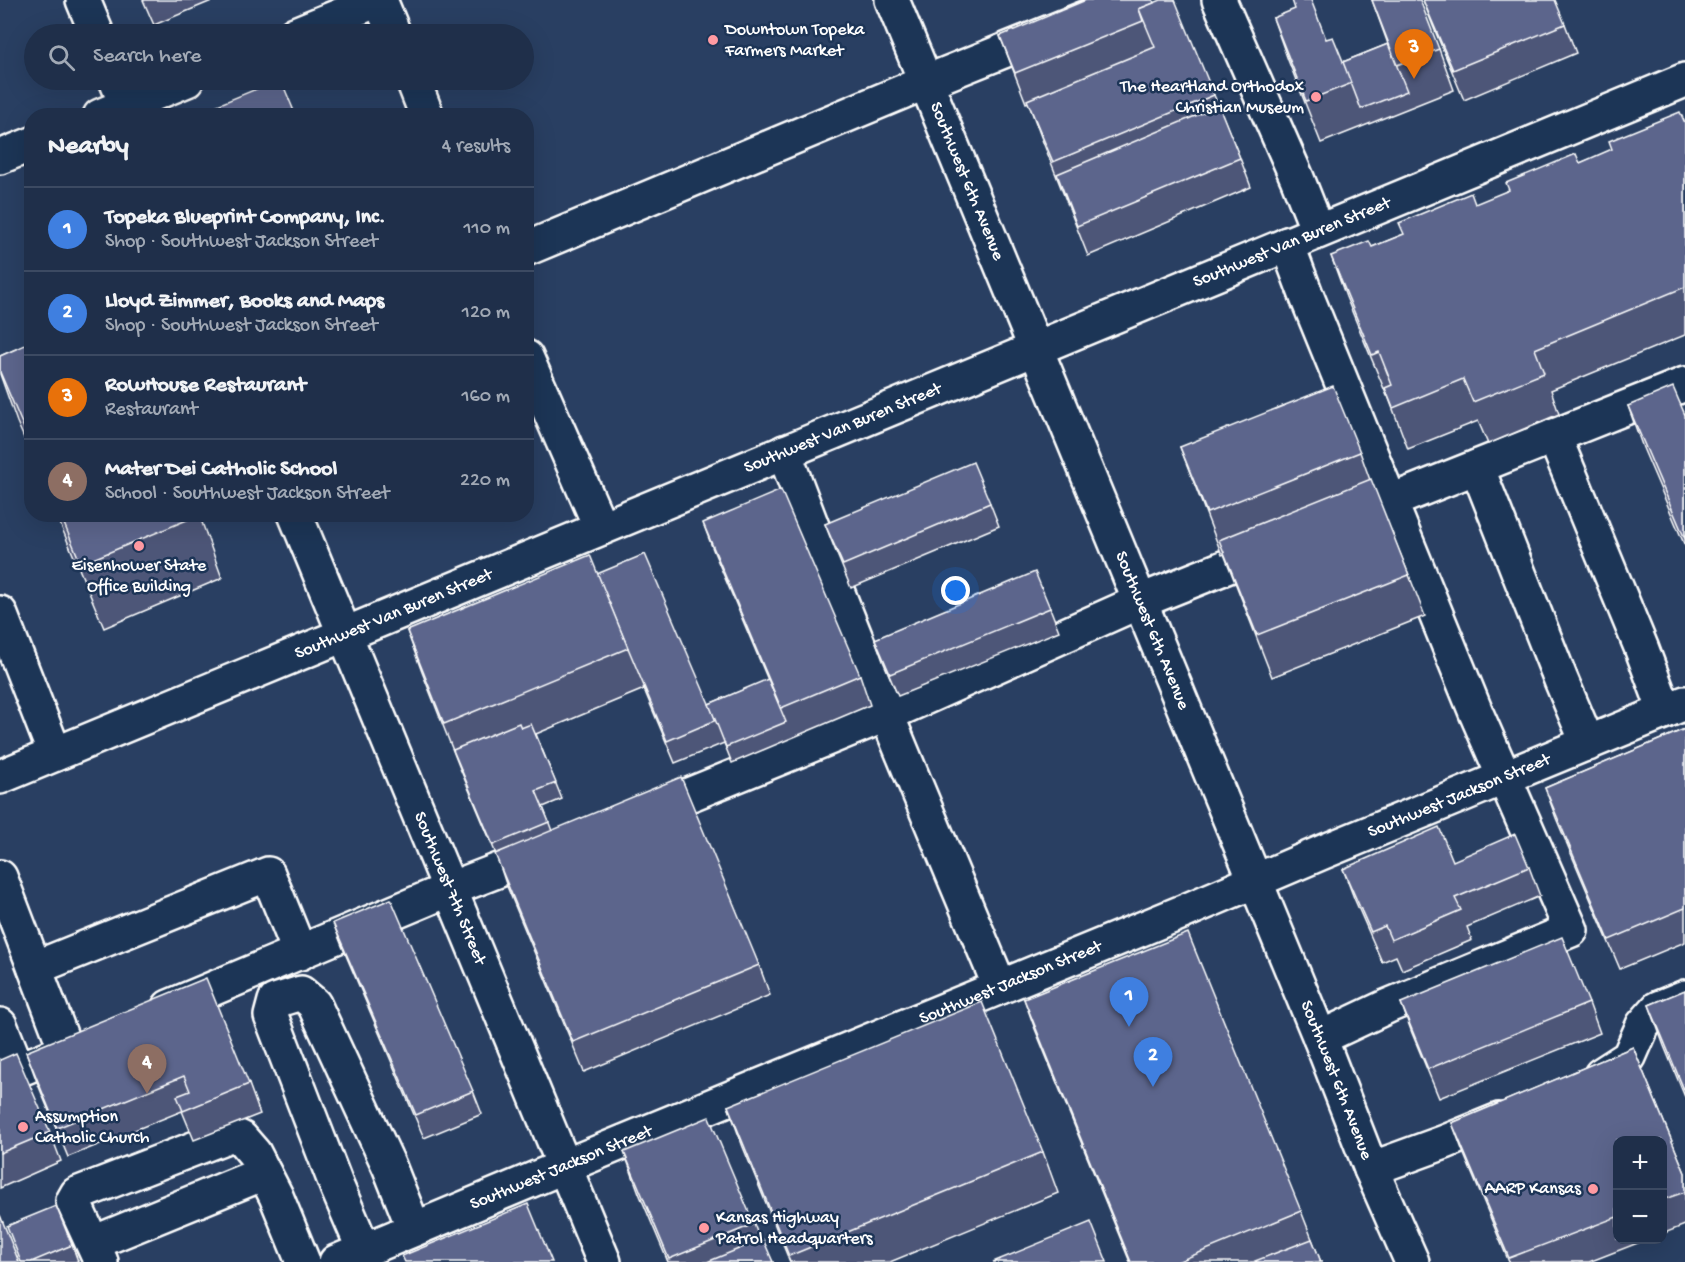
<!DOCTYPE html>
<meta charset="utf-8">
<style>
:root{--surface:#1f2f4a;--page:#2c3b54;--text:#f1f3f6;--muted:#a1a9b5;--line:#3c4a62;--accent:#bca0f2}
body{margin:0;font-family:"Gochi Hand",sans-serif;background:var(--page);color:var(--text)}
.controls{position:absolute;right:18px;bottom:18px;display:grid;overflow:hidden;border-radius:12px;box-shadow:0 6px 24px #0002}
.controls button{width:54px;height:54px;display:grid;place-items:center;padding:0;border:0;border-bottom:2px solid var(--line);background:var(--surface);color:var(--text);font:30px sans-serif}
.you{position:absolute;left:956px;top:591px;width:21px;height:21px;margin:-15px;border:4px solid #fff;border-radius:50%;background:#1a73e8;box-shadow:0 0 0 9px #1a73e833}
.badge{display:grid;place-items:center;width:39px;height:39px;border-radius:50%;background:var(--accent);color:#fff;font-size:20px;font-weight:700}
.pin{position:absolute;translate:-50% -50px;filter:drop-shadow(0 2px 3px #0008)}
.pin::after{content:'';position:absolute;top:32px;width:21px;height:18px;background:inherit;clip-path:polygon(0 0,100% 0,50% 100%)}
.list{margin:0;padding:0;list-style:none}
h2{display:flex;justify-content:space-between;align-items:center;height:78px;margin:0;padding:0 24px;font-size:26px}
h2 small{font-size:20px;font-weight:400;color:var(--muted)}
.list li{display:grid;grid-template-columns:39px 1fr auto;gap:18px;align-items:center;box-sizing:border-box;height:84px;padding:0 24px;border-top:2px solid var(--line)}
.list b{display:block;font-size:22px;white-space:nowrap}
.list p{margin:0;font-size:20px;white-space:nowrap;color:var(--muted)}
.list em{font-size:20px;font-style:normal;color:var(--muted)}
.icon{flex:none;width:33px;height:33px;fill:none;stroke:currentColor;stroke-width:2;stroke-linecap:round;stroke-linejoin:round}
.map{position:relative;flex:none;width:1685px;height:1262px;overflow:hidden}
.search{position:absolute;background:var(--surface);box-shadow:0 6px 24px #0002;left:24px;top:24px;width:510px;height:66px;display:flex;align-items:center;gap:15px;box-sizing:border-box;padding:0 21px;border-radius:33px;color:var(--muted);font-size:22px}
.panel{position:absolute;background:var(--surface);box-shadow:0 6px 24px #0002;left:24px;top:108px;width:510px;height:414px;border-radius:24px}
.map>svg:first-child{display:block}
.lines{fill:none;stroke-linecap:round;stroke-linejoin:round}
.minor-casing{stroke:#fff;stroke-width:38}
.major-casing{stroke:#fff;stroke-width:38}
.minor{stroke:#1d3557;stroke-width:33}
.major{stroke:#1d3557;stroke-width:33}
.wall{fill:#4e5778;stroke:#fff;stroke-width:1.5}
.building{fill:#5b658c;stroke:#fff;stroke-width:1.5}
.poi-dot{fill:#ff9aa2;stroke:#1d3557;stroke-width:2}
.labels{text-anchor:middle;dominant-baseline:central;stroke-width:5;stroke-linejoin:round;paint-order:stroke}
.poi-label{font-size:18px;fill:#fff;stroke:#1d3557;text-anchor:start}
.street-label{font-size:18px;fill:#fff;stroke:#1d3557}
</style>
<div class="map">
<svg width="1685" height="1262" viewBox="0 0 1685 1262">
<rect width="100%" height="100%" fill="#293f62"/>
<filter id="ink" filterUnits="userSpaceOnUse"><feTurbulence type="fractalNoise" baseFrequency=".0167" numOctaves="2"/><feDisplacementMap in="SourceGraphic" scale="12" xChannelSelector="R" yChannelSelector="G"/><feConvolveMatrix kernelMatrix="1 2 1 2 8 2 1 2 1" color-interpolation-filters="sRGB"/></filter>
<g filter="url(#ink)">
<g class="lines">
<g class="minor-casing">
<g id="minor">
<polyline points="83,0 97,34"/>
<polyline points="380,0 394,34"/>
<polyline points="1219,0 1297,178 1318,231"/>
<polyline points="116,80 131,116"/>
<polyline points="413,80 427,116"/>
<polyline points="1287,244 1307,297 1477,715 1571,930 1388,1006 1320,1038"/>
<polyline points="526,249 926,82 1130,0"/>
<polyline points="526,357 601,528"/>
<polyline points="1554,436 1641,647 1665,711"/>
<path d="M784 452C851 633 926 810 1000 987"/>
<polyline points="1477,467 1561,680 1588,744"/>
<path id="s1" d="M295 514 604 1262"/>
<polyline points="1341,521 1685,384"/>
<polyline points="0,613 55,754"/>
<path id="s2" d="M0 777 1685 80"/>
<polyline points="647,812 895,711 1141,601 1271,549"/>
<polyline points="0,877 66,1050"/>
<polyline points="35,968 268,874 300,953"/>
<polyline points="169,1007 450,889 543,853"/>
<polyline points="0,1025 18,1070 72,1048"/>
<polyline points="1601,1075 1629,1057 1643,1025 1658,1008 1685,997"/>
<polyline points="1371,1169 1445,1142 1499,1120"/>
<polyline points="93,1243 264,1173"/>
<polyline points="364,1250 337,1187 271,1016 275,1001 301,993 314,1004 389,1166 414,1229"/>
<polyline points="101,1262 73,1201 77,1194 232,1134 241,1138 254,1153 276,1196 303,1262"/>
<path id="s3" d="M336 1262 565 1166 1185 911 1323 852 1685 703"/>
</g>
</g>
<g class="major-casing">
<g id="major">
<path id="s4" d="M892 0 1320 1038 1371 1169 1412 1262"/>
<polyline points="295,34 378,0"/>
<polyline points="100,116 187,80"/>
<polyline points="0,157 32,144"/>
</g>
</g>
<use href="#minor" class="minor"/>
<use href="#major" class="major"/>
</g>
<g class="wall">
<polygon points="143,0 214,0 154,25"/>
<polygon points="1153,0 1214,95 1240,158 1251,187 1088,256 1043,142 1028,102 1026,103 1000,36"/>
<polygon points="1372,0 1439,49 1454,90 1321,143 1288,60 1273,18 1326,39 1343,62 1388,44"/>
<polygon points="1423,0 1565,24 1576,53 1464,100 1433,26"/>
<polygon points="1685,123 1685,335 1551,390 1559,414 1488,444 1478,421 1408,449 1388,396 1387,396 1346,297 1331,256 1372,247 1580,163"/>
<polygon points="32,342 32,456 17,422 0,374 0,356"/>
<polygon points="1628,406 1685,415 1685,546 1643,448"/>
<polygon points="1180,447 1360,452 1370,480 1409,575 1425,616 1272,677 1224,554 1222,555 1196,488"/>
<polygon points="990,503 999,526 851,588 834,547 825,524"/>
<polygon points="56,514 199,514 222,578 104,628"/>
<polygon points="703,523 860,675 870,705 732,763 724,743 675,763 643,687 644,689 536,734 562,799 543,807 552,831 759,965 770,995 584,1072 506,884 496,854 459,766 422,672 407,631 597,574 709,704 768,680 714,552"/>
<polygon points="1050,608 1059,631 898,696 883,661 875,639"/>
<polygon points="1685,729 1685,942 1620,969 1556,818 1545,788"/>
<polygon points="1453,861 1529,867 1540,896 1467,927 1472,940 1402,970 1396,956 1382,962 1354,898 1343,869"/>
<polygon points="333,923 473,1091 482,1114 424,1138 342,946"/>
<polygon points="1685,990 1685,1097 1664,1046 1649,1005"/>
<polygon points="1024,999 1301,1211 1321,1262 1130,1262 1035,1029"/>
<polygon points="1401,1003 1589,1003 1600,1033 1439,1098 1412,1033"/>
<polygon points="1633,1047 1685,1173 1685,1225 1662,1234 1662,1140 1617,1140 1617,1239 1648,1239 1589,1262 1509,1262 1463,1152 1452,1123"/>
<polygon points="26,1052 249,1084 260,1114 194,1140 182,1111 68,1157 37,1082"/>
<polygon points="0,1060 50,1132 61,1161 0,1188"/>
<polygon points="728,1106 1043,1152 1058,1193 890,1262 790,1262 743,1147"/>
<polygon points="624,1152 754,1224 760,1240 773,1262 668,1262 639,1193"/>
<polygon points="72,1245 78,1261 75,1262 21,1262"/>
</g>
<g class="building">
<polygon points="1086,0 1153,0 1154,3 1139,9 1143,21 1015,73 1000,36"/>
<polygon points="1161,0 1175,0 1214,95 1053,162 1027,100 1155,47 1139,9"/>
<polygon points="1292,0 1311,0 1326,39 1333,37 1352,83 1306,101 1273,18 1295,9"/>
<polygon points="1372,0 1420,0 1439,49 1397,65"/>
<polygon points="1423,0 1555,0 1565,24 1453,70"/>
<polygon points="1388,44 1407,91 1361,109 1343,62"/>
<polygon points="278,80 281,80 296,116 191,116"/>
<polygon points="1219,106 1240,158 1077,226 1057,174"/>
<polygon points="1680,112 1685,123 1685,287 1535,349 1544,373 1473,402 1463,379 1393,408 1385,388 1392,385 1379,352 1372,355 1331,256 1369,241 1372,247 1404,234 1399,223 1471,193 1475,204 1509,190 1506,183 1576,154 1580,163 1612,149 1609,141"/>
<polygon points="32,342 32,447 0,372 0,356"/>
<polygon points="1333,386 1360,452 1207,513 1180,447"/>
<polygon points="1673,387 1685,415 1685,539 1628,406"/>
<polygon points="973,462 990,503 843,565 825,524"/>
<polygon points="1371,479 1409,575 1257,635 1219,540"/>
<polygon points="781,490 860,675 781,708 703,523"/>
<polygon points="60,514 199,514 199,515 81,564"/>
<polygon points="645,554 716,720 667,741 597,574"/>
<polygon points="590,555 628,648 444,724 407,631"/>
<polygon points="1035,572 1050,608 890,674 875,639"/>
<polygon points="768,679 786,722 726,747 709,704"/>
<polygon points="519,723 521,728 531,724 556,783 536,791 549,822 493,845 453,750"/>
<polygon points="1685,729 1685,908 1609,940 1545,788"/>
<polygon points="681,777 759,965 573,1042 495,854"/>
<polygon points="1439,827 1453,861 1515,834 1529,867 1455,898 1461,910 1391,940 1385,926 1371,932 1343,869"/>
<polygon points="391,899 473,1091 416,1115 333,923"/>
<polygon points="1188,933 1301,1211 1177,1262 1131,1262 1024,999"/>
<polygon points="1562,937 1589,1003 1428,1069 1401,1003"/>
<polygon points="206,978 249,1084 183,1111 177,1096 190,1091 184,1076 57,1128 26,1052"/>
<polygon points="1685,990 1685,1092 1649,1005"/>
<polygon points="982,1002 1043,1152 789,1256 728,1106"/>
<polygon points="1633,1047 1685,1173 1685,1192 1662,1200 1662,1140 1617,1140 1617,1217 1509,1258 1452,1123"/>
<polygon points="16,1053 50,1132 0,1153 0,1060"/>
<polygon points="709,1117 754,1224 669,1259 624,1152"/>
<polygon points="528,1204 552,1262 405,1262 402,1256"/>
<polygon points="56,1206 72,1245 31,1262 21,1262 7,1226"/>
<polygon points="0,1215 19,1262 0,1262"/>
<polygon points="1091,1222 1107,1262 993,1262"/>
<polygon points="763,1239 773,1262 707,1262"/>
<polygon points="1312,1239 1321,1262 1256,1262 1255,1261"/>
</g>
</g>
<g class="poi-dot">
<circle cx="713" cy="40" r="6"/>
<circle cx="1316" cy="97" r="6"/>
<circle cx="139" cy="546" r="6"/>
<circle cx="23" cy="1127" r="6"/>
<circle cx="1593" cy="1189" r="6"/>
<circle cx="704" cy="1228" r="6"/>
</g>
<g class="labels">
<g class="poi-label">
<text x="725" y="30">Downtown Topeka<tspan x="725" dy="21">Farmers Market</tspan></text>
<text x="1304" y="87" text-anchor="end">The Heartland Orthodox<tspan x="1304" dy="21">Christian Museum</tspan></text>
<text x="139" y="566" text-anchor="middle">Eisenhower State<tspan x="139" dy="21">Office Building</tspan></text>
<text x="35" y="1117">Assumption<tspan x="35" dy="21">Catholic Church</tspan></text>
<text x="1581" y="1189" text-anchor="end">AARP Kansas</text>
<text x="716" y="1218">Kansas Highway<tspan x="716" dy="21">Patrol Headquarters</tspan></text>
</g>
<g class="street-label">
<text stroke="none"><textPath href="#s4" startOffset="196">Southwest 6th Avenue</textPath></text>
<text stroke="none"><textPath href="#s2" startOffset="1398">Southwest Van Buren Street</textPath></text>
<text stroke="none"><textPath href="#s2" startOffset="912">Southwest Van Buren Street</textPath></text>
<text stroke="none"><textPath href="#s2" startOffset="426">Southwest Van Buren Street</textPath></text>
<text stroke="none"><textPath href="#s4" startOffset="682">Southwest 6th Avenue</textPath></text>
<text stroke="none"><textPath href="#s3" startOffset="1216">Southwest Jackson Street</textPath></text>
<text stroke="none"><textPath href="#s1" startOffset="405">Southwest 7th Street</textPath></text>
<text stroke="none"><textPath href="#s3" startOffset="730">Southwest Jackson Street</textPath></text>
<text stroke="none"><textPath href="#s4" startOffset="1168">Southwest 6th Avenue</textPath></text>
<text stroke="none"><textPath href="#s3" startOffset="244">Southwest Jackson Street</textPath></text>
</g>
</g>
</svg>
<div class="controls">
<button>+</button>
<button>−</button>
</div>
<div class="you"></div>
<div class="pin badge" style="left:1129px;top:1027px;background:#3f7fe0">1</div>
<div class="pin badge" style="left:1153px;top:1087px;background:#3f7fe0">2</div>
<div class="pin badge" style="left:1414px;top:79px;background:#e8710a">3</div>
<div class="pin badge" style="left:147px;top:1094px;background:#8d6e63">4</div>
<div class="search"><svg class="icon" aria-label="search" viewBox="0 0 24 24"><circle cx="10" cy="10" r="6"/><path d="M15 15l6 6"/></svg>Search here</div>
<section class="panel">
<h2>Nearby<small>4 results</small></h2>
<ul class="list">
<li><span class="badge" style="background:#3f7fe0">1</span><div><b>Topeka Blueprint Company, Inc.</b><p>Shop · Southwest Jackson Street</p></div><em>110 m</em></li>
<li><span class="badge" style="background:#3f7fe0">2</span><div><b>Lloyd Zimmer, Books and Maps</b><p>Shop · Southwest Jackson Street</p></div><em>120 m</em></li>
<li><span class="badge" style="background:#e8710a">3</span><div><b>RowHouse Restaurant</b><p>Restaurant</p></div><em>160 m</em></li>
<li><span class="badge" style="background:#8d6e63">4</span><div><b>Mater Dei Catholic School</b><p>School · Southwest Jackson Street</p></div><em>220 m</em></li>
</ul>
</section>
</div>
